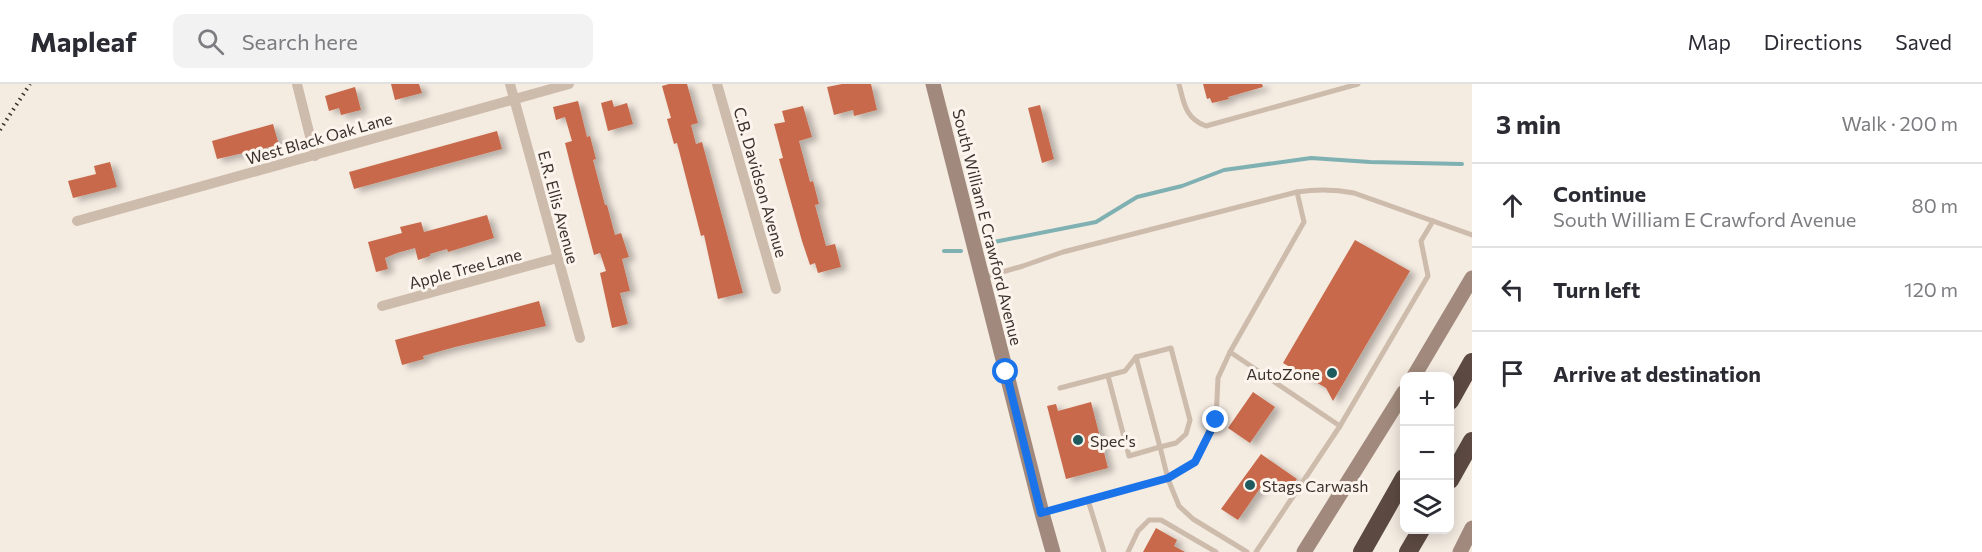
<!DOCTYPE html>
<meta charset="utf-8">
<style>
:root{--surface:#fff;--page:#f2f2f3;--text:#2b2b33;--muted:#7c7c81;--line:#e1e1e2}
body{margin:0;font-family:Commissioner,sans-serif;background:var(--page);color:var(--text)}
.controls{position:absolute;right:18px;bottom:18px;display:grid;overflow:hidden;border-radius:12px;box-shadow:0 3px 15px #0003}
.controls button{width:54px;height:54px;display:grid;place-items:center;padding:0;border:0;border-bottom:2px solid var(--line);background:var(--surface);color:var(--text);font:30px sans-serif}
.stop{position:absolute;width:18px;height:18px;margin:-14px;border:4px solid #1a73e8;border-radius:50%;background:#fff}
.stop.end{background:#1a73e8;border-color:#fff;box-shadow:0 2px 6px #0008}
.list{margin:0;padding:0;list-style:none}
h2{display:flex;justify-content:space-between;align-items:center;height:78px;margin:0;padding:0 24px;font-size:26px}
h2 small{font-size:20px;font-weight:400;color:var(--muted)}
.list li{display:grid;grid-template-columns:39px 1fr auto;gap:18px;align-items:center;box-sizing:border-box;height:84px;padding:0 24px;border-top:2px solid var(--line)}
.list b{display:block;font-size:22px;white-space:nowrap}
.list p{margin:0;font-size:20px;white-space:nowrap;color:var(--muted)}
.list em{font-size:20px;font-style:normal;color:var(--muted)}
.icon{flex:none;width:33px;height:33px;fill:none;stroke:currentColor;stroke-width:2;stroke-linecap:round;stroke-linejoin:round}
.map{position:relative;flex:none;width:1472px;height:468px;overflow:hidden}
header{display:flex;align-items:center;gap:36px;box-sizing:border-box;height:84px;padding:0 30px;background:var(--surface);border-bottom:2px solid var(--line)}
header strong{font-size:28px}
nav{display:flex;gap:33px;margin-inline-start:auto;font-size:21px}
.search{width:420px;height:54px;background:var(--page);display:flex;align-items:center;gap:15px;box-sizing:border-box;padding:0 21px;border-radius:12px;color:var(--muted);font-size:22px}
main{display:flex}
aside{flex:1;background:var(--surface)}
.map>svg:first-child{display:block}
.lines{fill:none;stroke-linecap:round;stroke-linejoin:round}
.stream{stroke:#7fb0b2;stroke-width:4}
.building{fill:#c8694b;filter:url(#shadow)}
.service{stroke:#cdbbac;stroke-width:5}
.minor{stroke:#cdbbac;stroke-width:10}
.secondary{stroke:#a18a7d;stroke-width:15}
.motorway{stroke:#5c4a42;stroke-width:18}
.rail{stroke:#3b302b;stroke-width:4;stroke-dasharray:1.5 4.5;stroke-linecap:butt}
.route{stroke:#1a73e8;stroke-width:8}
.poi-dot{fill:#1f5a5e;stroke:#fbf5ee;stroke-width:2}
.labels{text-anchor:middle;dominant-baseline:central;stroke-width:6;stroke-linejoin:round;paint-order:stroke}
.street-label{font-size:16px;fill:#3b302b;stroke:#fbf5ee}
.poi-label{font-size:16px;fill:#3b302b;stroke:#fbf5ee;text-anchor:start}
</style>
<header>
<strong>Mapleaf</strong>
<div class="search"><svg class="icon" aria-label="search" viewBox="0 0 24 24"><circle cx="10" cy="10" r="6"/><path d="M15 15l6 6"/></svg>Search here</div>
<nav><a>Map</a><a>Directions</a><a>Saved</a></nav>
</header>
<main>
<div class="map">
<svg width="1472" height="468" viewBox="0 0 1472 468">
<defs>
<filter id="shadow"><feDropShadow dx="6" dy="3.5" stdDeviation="3" flood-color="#0004"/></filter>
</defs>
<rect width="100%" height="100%" fill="#f4ebe1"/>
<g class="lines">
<g class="stream">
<polyline points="994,158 1096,138 1137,113 1182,102 1224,86 1311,74 1370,78 1462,80"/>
<polyline points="944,167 961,167"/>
</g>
</g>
<g class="building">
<polygon points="391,0 419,0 422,9 395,16"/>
<polygon points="669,0 687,0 698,39 691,41 696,60 702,58 743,209 718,215 704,151 701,152 677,59 674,60 667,35 671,34 662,2"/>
<polygon points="842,0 871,0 877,26 854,32 853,26 834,31 827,3"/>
<polygon points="1203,0 1262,0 1263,3 1228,13 1229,15 1212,19 1210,14 1207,15"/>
<polygon points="355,3 361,26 341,31 339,24 329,27 325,12"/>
<polygon points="612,16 614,23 627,19 633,40 608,47 601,19"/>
<polygon points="578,17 587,53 590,52 596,75 593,76 605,121 607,121 615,151 621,149 629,173 622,175 630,207 620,209 628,240 612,244 600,189 606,187 600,169 594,171 574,95 565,59 572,57 565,33 556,36 553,23"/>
<polygon points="1040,21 1054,75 1042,79 1028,24"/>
<polygon points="803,22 812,53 799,57 810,98 813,97 819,120 815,121 826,162 835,160 841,183 818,189 815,179 810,181 802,157 779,75 783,74 774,40 785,38 782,27"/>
<polygon points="273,40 279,61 217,75 212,57"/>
<polygon points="497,47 502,65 354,105 349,88"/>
<polygon points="110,78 117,103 73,114 68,97 96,90 94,82"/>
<polygon points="487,131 494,154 448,168 447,165 430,170 430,172 418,176 415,164 397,169 385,174 388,185 376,188 368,158 402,149 400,143 421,138 424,148"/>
<polygon points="1355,156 1410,187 1333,317 1326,304 1283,279"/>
<polygon points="539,217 546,242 455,263 423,272 424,275 402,281 395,256"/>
<polygon points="1253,308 1275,323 1250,359 1228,344"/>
<polygon points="1091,318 1108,384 1066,395 1047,322 1056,320 1058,327"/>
<polygon points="1261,370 1297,395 1288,407 1268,393 1238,436 1221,425"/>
<polygon points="1156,444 1177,456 1174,462 1185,468 1143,468"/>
</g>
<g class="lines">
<g class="service">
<path d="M1179 0C1184 19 1185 34 1206 42L1358 0"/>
<path d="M985 193 1023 182 1063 168 1297 108C1317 105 1334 105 1354 109L1472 151"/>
<polyline points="1230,268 1340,342 1428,192 1421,157 1433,137"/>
<polyline points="1108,292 1129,372 1160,363 1136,273"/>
<polyline points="1060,304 1125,287 1136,273 1171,264 1190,336 1186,350 1176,359 1160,363 1168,395 1195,378 1216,336 1218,294 1230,268 1304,138 1297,108"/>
<polyline points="1088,416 1168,395 1179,422 1193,435 1247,468"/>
<polyline points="1043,428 1088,416 1104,468"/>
<polyline points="1128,468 1138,447 1149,436 1161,436 1216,468"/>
<polyline points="1256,468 1340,342"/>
</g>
<g class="minor">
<polyline points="297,0 315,72"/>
<polyline points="510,0 580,254"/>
<polyline points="717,0 776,205"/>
<polyline points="77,137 569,0"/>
<polyline points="382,222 557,174"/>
</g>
<g class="secondary">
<polyline points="933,0 1042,429 1053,468"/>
<polyline points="1414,292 1472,194"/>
<polyline points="1304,468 1404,308"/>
<polyline points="1460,468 1472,444"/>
</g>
<g class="motorway">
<polyline points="1450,317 1472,278"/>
<polyline points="1450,396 1472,357"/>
<polyline points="1362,468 1404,394"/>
<polyline points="1408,468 1421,446"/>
</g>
<polyline class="rail" points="0,46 30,0"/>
</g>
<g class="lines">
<polyline class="route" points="1006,288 1041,429 1168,394 1195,378 1216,336"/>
</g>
<g class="poi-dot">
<circle cx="1332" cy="289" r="6"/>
<circle cx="1078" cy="356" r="6"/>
<circle cx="1250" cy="401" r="6"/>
</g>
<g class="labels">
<g class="street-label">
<text transform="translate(319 54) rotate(-16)">West Black Oak Lane</text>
<text transform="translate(761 98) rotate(74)">C.B. Davidson Avenue</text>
<text transform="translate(559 123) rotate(75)">E.R. Ellis Avenue</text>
<text transform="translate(988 143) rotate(76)">South William E Crawford Avenue</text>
<text transform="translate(465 184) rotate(-15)">Apple Tree Lane</text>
</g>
<g class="poi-label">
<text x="1320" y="289" text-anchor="end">AutoZone</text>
<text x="1090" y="356">Spec's</text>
<text x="1262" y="401">Stags Carwash</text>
</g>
</g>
</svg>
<div class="controls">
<button>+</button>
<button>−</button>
<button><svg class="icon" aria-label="layers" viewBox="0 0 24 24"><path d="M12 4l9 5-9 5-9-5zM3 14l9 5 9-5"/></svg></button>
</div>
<div class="stop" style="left:1006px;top:288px"></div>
<div class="stop end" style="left:1216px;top:336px"></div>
</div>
<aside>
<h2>3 min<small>Walk · 200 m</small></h2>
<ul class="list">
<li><svg class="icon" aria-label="ahead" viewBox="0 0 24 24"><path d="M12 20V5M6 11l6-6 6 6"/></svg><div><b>Continue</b><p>South William E Crawford Avenue</p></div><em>80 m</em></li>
<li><svg class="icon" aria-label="left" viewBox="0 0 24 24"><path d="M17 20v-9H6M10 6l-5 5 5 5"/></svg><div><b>Turn left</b></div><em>120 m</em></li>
<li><svg class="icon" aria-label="arrive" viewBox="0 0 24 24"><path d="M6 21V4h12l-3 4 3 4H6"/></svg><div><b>Arrive at destination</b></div></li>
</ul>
</aside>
</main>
